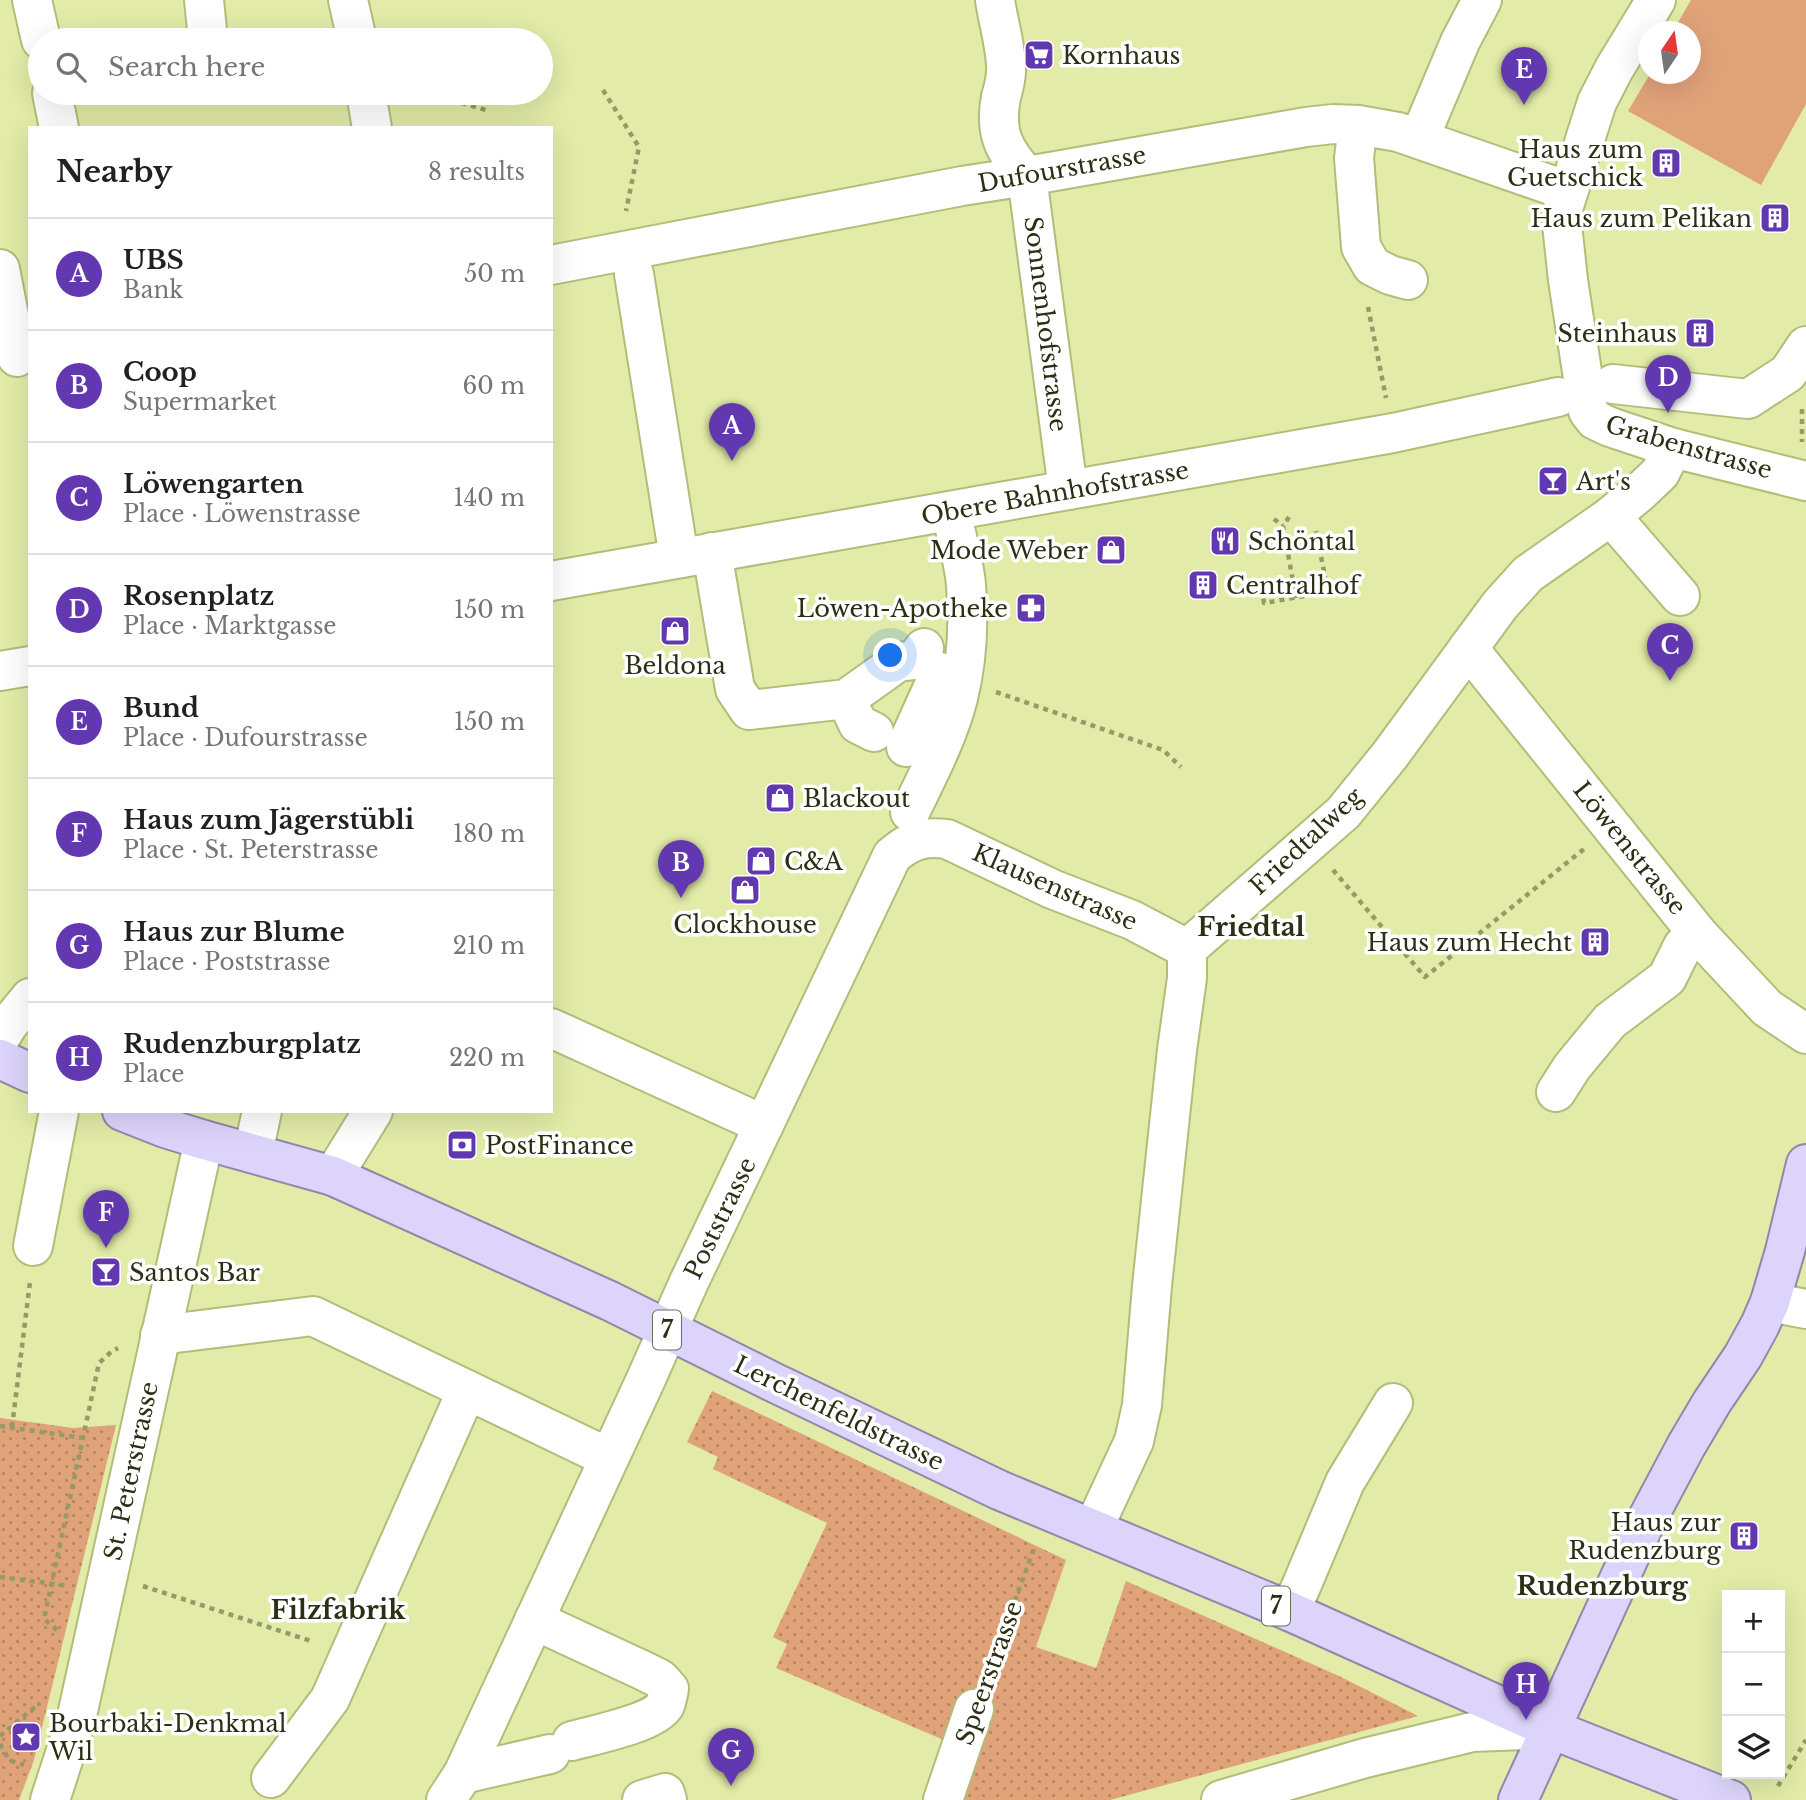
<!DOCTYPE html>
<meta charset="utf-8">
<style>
:root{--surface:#fff;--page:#f6f6f6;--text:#202124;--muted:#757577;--line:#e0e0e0;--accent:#6238b0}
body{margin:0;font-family:"Libre Baskerville",serif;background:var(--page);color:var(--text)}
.controls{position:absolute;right:21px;bottom:21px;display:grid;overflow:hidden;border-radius:0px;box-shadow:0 7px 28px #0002}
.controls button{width:63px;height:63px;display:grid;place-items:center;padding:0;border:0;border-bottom:2px solid var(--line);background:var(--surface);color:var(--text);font:35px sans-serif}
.compass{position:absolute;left:1638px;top:21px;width:63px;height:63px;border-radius:50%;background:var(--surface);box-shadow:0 7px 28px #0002;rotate:13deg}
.you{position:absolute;left:891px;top:656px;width:24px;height:24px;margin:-18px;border:5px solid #fff;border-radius:50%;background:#1a73e8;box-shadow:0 0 0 10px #1a73e833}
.badge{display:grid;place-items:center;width:46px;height:46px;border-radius:50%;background:var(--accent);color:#fff;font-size:23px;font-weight:700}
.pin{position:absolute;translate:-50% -58px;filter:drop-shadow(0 2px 4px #0008)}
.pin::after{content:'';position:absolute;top:37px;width:24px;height:21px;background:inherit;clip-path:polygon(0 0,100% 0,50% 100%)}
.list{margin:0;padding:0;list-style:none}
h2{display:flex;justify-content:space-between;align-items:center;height:91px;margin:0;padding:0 28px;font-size:30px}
h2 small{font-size:23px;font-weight:400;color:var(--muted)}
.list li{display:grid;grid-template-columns:46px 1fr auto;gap:21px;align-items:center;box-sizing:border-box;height:112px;padding:0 28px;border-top:2px solid var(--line)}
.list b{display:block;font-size:26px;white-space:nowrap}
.list p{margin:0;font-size:23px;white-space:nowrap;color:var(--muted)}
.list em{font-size:23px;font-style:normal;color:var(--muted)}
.icon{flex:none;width:38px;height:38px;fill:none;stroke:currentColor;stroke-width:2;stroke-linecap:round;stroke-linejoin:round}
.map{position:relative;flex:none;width:1806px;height:1800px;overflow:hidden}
.search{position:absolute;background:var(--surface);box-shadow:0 7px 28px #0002;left:28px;top:28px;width:525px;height:77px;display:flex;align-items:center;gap:18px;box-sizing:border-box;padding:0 24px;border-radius:38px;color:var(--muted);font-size:26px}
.panel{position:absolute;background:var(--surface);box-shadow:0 7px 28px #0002;left:28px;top:126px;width:525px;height:987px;border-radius:0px}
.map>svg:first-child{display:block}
.park{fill:url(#park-dots)}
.garden{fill:#e0a279}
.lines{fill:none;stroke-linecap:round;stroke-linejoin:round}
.minor-casing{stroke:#b4bc7a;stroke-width:42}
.major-casing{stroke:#9087a9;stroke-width:42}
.path{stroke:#949a68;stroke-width:4.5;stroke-dasharray:5 5;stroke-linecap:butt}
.minor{stroke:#fff;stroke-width:38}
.major{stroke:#ddd4fb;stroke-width:38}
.labels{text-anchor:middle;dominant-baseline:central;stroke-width:7;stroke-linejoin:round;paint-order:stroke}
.shield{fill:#fff;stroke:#6b6d5a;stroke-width:2}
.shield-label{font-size:23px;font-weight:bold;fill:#2c2f14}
.poi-label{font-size:24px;fill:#2c2f14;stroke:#fff;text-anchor:start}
.street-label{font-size:24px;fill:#2c2f14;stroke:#fff}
.neighbourhood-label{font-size:26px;font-weight:bold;fill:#2c2f14;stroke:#fff}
</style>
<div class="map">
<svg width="1806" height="1800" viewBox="0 0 1806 1800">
<defs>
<pattern id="park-dots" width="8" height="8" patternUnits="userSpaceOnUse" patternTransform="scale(1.75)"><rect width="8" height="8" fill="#e0a279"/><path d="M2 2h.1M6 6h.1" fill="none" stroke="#b68462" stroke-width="1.8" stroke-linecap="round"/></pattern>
</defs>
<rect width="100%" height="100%" fill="#e2eba7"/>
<g class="park">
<polygon points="712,1391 1066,1560 1036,1647 1096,1668 1126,1581 1341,1677 1418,1716 1110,1800 951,1800 946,1741 776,1668 787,1644 773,1637 827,1523 713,1469 718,1457 687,1442"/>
<polygon points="0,1418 73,1428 116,1425 34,1760 19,1800 0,1800"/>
</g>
<polygon class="garden" points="1691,0 1806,0 1806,104 1761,185 1628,111 1650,74 1690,74 1690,32 1673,31"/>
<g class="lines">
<g class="minor-casing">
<g id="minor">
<polyline points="32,0 41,40"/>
<polyline points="204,0 208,40"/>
<polyline points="348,0 357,40"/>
<path d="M995 0C998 21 1005 43 1006 65 1007 76 1004 87 1001 97 994 133 1004 151 1027 176L1068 490"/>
<polyline points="1656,0 1614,69 1597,102 1561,215 1568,280 1588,411 1595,420 1610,427 1673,448 1806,481"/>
<polyline points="52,93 59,128"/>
<polyline points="366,93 372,128"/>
<polyline points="1358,125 1354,158 1361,247 1372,266 1390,275 1408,280"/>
<polyline points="1419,139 1460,42 1482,0"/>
<polyline points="551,265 962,186 1027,176 1306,127 1333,124 1358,125 1398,132 1568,191"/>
<polyline points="0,269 17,357"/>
<polyline points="634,274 679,558"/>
<polyline points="1613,384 1748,399 1788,373 1806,346"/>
<polyline points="1611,516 1680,596"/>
<polyline points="712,552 735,689 749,710 846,699 898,662 915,660 924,648"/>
<polyline points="551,581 1393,433 1558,397"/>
<polyline points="1468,648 1698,934 1767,1008 1806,1034"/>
<polyline points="0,671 30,666"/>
<polyline points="846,699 858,724 874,732"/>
<polyline points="906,747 940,672"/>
<path d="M910 812C928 775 948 737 958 698 967 662 969 622 966 585 964 561 956 535 951 511"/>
<polyline points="1187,949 1343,813 1390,755 1500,605 1528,574 1611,516 1640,492 1660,473 1673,448"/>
<polyline points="551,1028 764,1125"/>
<polyline points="0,1038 8,1025 30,998"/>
<polyline points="1556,1092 1572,1067 1610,1021 1667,978 1683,946 1698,934"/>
<polyline points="253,1153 262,1111"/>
<polyline points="333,1176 373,1111"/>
<polyline points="33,1246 59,1111"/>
<polyline points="1770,1302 1806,1309"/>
<polyline points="160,1335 313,1316 609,1458"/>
<polyline points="1093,1529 1134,1441 1142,1405 1152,1286 1167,1144 1177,1050 1187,978 1187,949"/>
<polyline points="1289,1611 1300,1589 1345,1482 1393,1403"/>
<path d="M534 1620 644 1671 660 1679 669 1689C668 1694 667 1700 665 1705 655 1723 593 1735 572 1741"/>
<polyline points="463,1774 550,1754"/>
<polyline points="271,1778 330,1699 467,1390"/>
<polyline points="50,1800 76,1720 204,1140"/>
<path d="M446 1800 463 1774 646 1379 688 1284 892 856C910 840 924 836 947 839L1052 889 1132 920 1187 949"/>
<polyline points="642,1800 665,1793 667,1800"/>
<polyline points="943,1800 974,1709"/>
<polyline points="1221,1800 1365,1758 1472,1732 1551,1729"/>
</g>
</g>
<g class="major-casing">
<g id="major">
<polyline points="0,1059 30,1073"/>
<polyline points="122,1111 165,1128 204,1140 333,1176 610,1301 775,1383 999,1490 1289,1611 1551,1729 1731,1800"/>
<polyline points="1518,1800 1643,1527 1686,1446 1712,1402 1743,1356 1760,1325 1770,1302 1785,1251 1806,1164"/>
</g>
</g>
<g class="path">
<polyline points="603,90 639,147 626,211"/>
<polyline points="447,93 448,99 486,110"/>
<polyline points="1368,307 1386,398"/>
<polyline points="1802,409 1802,442"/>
<polyline points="1289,517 1283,526 1296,598"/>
<polyline points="1274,519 1283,526"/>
<polyline points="1260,579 1264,603 1328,592 1316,531"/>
<polyline points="996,692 1163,750 1181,767"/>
<polyline points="1333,870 1425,977 1584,849"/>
<polyline points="0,1426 83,1438"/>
<polyline points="12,1427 30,1282"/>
<polyline points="0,1577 69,1586"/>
<polyline points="143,1586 314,1642"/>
<polyline points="57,1630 44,1619 99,1363 111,1352 118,1348"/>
<polyline points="987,1676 1035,1546"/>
<polyline points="0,1736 40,1703"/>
<polyline points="0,1744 9,1760 24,1765"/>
<polyline points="1778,1786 1806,1740"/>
</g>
<use href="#minor" class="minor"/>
<use href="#major" class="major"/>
</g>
<defs>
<g id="supermarket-square" transform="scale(1.575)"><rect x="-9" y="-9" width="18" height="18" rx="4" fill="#6238b0" stroke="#fff"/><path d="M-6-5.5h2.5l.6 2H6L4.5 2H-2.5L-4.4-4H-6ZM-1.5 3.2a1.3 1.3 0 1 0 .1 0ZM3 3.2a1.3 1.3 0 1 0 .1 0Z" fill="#fff"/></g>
<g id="building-square" transform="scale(1.575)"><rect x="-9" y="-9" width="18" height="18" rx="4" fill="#6238b0" stroke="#fff"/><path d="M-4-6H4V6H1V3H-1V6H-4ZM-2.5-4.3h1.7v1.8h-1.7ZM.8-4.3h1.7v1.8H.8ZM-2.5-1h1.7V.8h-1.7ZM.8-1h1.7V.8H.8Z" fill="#fff"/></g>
<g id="bar-square" transform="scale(1.575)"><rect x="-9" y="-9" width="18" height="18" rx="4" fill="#6238b0" stroke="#fff"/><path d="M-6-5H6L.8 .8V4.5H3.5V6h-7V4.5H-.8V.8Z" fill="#fff"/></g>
<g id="restaurant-square" transform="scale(1.575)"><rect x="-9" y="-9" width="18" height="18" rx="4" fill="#6238b0" stroke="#fff"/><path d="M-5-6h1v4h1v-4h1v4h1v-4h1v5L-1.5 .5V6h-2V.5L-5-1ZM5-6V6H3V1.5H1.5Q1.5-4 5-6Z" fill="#fff"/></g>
<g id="shop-square" transform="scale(1.575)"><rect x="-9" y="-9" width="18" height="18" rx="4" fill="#6238b0" stroke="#fff"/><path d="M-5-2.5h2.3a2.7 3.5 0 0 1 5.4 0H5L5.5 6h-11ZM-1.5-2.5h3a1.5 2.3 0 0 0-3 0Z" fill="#fff"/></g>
<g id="pharmacy-square" transform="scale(1.575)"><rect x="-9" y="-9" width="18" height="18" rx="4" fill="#6238b0" stroke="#fff"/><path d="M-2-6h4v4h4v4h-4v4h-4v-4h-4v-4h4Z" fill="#fff"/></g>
<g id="bank-square" transform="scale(1.575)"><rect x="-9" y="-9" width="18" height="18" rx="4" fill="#6238b0" stroke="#fff"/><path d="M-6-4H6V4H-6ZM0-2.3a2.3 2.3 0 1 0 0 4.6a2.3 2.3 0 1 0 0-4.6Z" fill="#fff"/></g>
<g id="sight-square" transform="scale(1.575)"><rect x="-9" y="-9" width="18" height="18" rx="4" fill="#6238b0" stroke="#fff"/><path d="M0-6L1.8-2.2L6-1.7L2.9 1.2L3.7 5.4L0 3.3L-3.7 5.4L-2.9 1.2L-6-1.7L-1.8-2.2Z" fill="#fff"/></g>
</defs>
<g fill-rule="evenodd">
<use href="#supermarket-square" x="1039" y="55"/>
<use href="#building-square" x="1666" y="163"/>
<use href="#building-square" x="1775" y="218"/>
<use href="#building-square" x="1700" y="333"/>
<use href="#bar-square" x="1553" y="481"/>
<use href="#restaurant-square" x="1225" y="541"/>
<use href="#shop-square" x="1111" y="550"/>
<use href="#building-square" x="1203" y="585"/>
<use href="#pharmacy-square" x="1031" y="608"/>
<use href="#shop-square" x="675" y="631"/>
<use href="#shop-square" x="780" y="798"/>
<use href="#shop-square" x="761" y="861"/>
<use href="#shop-square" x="745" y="890"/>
<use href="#building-square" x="1595" y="942"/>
<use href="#bank-square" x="462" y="1145"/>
<use href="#bar-square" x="106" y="1272"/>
<use href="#building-square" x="1744" y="1536"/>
<use href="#sight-square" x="26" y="1737"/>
</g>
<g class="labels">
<g class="shield">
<rect x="653" y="1310.5" width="28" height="39" rx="5"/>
<rect x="1262" y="1586.5" width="28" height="39" rx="5"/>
</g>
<g class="shield-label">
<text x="667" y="1330">7</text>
<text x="1276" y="1606">7</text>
</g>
<g class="poi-label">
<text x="1062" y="55">Kornhaus</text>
<text x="1643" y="149" text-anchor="end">Haus zum<tspan x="1643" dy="28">Guetschick</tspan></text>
<text x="1752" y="218" text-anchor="end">Haus zum Pelikan</text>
<text x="1677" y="333" text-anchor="end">Steinhaus</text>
<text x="1576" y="481">Art's</text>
<text x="1248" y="541">Schöntal</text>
<text x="1088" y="550" text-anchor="end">Mode Weber</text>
<text x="1226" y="585">Centralhof</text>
<text x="1008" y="608" text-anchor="end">Löwen-Apotheke</text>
<text x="675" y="665" text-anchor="middle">Beldona</text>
<text x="803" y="798">Blackout</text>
<text x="784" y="861">C&amp;A</text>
<text x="745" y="924" text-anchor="middle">Clockhouse</text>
<text x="1572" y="942" text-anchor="end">Haus zum Hecht</text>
<text x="485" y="1145">PostFinance</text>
<text x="129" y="1272">Santos Bar</text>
<text x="1721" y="1522" text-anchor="end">Haus zur<tspan x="1721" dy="28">Rudenzburg</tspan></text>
<text x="49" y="1723">Bourbaki-Denkmal<tspan x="49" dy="28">Wil</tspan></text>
</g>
<g class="street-label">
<text transform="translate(1062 169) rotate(-10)">Dufourstrasse</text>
<text transform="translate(1046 324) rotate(83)">Sonnenhofstrasse</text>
<text transform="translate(1689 447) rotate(16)">Grabenstrasse</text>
<text transform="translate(1055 493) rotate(-10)">Obere Bahnhofstrasse</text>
<text transform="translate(1306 841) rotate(-43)">Friedtalweg</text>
<text transform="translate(1630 848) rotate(51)">Löwenstrasse</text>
<text transform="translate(1055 887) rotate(24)">Klausenstrasse</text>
<text transform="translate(720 1218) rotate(-64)">Poststrasse</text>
<text transform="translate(839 1413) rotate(26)">Lerchenfeldstrasse</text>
<text transform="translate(131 1471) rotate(-78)">St. Peterstrasse</text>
<text transform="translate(989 1673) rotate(-70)">Speerstrasse</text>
</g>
<g class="neighbourhood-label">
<text x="1251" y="927">Friedtal</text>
<text x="1602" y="1586">Rudenzburg</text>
<text x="338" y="1610">Filzfabrik</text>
</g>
</g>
</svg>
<div class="controls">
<button>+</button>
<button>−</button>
<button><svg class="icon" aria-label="layers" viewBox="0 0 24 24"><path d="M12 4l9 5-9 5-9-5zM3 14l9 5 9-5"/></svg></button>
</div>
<svg class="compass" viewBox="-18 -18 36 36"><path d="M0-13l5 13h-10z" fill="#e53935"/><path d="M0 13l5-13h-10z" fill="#757577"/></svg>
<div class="you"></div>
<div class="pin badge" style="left:732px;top:461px">A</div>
<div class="pin badge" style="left:681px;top:898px">B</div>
<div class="pin badge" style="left:1670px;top:681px">C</div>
<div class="pin badge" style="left:1668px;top:413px">D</div>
<div class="pin badge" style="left:1524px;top:105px">E</div>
<div class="pin badge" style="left:106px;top:1248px">F</div>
<div class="pin badge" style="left:731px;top:1786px">G</div>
<div class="pin badge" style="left:1526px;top:1720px">H</div>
<div class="search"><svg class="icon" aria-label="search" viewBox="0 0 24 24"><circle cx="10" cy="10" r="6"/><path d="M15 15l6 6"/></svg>Search here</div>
<section class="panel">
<h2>Nearby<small>8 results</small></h2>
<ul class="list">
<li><span class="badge">A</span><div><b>UBS</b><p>Bank</p></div><em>50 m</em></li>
<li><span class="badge">B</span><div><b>Coop</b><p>Supermarket</p></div><em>60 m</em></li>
<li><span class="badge">C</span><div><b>Löwengarten</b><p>Place · Löwenstrasse</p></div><em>140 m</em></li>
<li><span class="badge">D</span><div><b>Rosenplatz</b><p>Place · Marktgasse</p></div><em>150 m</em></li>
<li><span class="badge">E</span><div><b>Bund</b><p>Place · Dufourstrasse</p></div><em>150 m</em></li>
<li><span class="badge">F</span><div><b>Haus zum Jägerstübli</b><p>Place · St. Peterstrasse</p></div><em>180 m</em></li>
<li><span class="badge">G</span><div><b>Haus zur Blume</b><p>Place · Poststrasse</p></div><em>210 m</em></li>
<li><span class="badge">H</span><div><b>Rudenzburgplatz</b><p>Place</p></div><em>220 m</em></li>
</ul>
</section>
</div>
